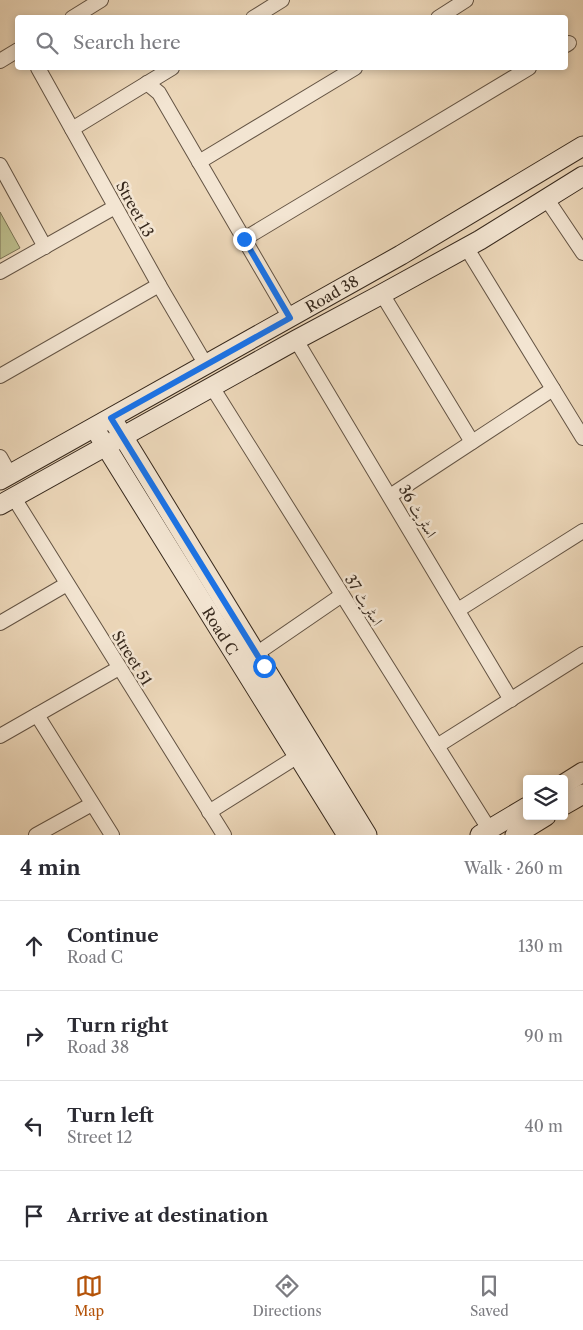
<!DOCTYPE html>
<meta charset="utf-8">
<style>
:root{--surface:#fff;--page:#f2f2f3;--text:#2b2b33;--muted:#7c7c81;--line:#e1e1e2;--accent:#b45309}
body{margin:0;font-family:"Libre Caslon Text",Amiri,serif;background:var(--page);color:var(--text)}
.controls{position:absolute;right:15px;bottom:15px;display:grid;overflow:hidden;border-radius:5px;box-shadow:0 2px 8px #0003}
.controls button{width:45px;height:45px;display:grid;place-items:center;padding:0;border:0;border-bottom:1px solid var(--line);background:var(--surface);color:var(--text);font:25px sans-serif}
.stop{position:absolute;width:15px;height:15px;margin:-11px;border:4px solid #1a73e8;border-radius:50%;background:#fff}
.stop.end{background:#1a73e8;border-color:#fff;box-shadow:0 1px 5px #0008}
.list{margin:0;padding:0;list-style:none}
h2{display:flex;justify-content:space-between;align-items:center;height:65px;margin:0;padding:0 20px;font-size:21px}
h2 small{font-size:16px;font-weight:400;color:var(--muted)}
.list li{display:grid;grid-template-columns:32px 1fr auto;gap:15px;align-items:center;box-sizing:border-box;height:90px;padding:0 20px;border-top:1px solid var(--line)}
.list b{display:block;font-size:19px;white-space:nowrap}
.list p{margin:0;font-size:16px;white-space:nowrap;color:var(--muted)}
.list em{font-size:16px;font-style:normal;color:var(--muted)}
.icon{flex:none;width:28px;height:28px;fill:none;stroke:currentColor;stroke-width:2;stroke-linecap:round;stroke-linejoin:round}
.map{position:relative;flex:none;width:583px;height:835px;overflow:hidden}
.search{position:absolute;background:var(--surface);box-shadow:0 2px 8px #0003;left:15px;right:15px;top:15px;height:55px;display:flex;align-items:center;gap:12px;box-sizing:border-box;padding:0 18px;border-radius:5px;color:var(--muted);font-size:19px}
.sheet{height:425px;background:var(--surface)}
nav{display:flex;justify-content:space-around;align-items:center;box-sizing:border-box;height:70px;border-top:1px solid var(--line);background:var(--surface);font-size:14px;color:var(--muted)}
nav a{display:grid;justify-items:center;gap:2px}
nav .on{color:var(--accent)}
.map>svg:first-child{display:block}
.green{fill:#bcbd8c;stroke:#7a7354}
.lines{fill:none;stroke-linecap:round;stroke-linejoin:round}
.street-casing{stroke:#645444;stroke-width:16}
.secondary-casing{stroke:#37291d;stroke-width:21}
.street{stroke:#f3e5d2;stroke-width:14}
.secondary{stroke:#f3e5d2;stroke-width:19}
.route{stroke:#1a73e8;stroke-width:6}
.labels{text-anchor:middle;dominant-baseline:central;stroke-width:5;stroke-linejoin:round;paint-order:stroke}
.street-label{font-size:15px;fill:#37291d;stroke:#f3e5d2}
</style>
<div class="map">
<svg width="583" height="835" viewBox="0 0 583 835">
<rect width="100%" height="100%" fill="#ecd7b9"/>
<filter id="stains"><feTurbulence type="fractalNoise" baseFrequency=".004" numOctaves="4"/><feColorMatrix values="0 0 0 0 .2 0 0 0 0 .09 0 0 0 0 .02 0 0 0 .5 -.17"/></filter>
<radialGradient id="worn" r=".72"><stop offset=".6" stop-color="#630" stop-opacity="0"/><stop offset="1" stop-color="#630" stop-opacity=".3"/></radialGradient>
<polygon class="green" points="0,212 20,248 0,259"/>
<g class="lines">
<g class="street-casing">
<g id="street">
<polyline points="72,18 101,0"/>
<polyline points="253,18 282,0"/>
<polyline points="438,18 466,0"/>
<polyline points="566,45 569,43"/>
<polyline points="0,61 18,50"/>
<polyline points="38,68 159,285 206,365"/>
<polyline points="147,83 159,93 290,318"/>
<polyline points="72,129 172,68"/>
<polyline points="199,162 355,68"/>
<polyline points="0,165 45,247"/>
<polyline points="546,198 583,253"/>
<polyline points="244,239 529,68"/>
<polyline points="466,247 583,438"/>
<polyline points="0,272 115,207"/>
<polyline points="382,294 472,442"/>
<polyline points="296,340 511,700"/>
<polyline points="0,376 159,285"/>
<polyline points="212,387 489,829"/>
<polyline points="0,457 10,475"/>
<polyline points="390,496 553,389"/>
<polyline points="14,498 224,835"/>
<polyline points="458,610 583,531"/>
<polyline points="0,623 67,584"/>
<polyline points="256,654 342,595"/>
<polyline points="37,715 112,835"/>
<polyline points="0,736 119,668"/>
<polyline points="437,746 583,654"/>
<polyline points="209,812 298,756"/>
<polyline points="36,835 92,804"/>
</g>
</g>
<g class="secondary-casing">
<g id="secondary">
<polyline points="116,425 367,835"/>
<polyline points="100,437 347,835"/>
<polyline points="0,480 401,255 583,146"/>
<polyline points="0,505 296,340 382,294 480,240 583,176"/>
<polyline points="564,784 583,772"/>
<polyline points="564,805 583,794"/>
<polyline points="480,835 527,807"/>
<polyline points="515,835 546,816"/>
</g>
</g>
<use href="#street" class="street"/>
<use href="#secondary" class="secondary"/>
</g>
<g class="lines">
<polyline class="route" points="244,239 290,318 111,418 264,666"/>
</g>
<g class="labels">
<g class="street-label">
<text transform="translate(135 209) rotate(61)">Street 13</text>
<text transform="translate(332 294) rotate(-30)">Road 38</text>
<text transform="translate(418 511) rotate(59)">اسٹریٹ 36</text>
<text transform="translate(364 600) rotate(58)">اسٹریٹ 37</text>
<text transform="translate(220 631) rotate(58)">Road C</text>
<text transform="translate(132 658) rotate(58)">Street 51</text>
</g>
</g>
<rect width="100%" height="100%" filter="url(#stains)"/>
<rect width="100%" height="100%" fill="url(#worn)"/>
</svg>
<div class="controls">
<button><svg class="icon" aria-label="layers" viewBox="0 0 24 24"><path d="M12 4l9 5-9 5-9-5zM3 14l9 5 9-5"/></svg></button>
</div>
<div class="stop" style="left:264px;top:666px"></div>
<div class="stop end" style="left:244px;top:239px"></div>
<div class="search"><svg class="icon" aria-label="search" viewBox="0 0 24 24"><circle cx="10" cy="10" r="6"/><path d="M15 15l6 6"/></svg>Search here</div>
</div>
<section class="sheet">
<h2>4 min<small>Walk · 260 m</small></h2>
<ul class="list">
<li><svg class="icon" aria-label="ahead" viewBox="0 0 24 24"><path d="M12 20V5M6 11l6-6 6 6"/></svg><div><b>Continue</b><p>Road C</p></div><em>130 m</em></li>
<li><svg class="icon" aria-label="right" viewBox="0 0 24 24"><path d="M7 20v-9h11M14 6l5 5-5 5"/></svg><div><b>Turn right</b><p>Road 38</p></div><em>90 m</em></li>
<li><svg class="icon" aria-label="left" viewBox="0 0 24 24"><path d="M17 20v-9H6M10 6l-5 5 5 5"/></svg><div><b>Turn left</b><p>Street 12</p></div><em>40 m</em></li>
<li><svg class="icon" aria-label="arrive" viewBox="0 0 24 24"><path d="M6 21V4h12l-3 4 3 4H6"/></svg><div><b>Arrive at destination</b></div></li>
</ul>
</section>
<nav>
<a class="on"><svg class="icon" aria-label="map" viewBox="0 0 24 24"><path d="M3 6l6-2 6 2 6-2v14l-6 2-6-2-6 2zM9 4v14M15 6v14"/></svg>Map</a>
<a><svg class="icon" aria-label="directions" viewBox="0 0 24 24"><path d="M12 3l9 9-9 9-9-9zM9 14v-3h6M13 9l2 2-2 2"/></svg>Directions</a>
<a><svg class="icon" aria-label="saved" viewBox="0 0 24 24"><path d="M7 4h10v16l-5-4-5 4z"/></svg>Saved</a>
</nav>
